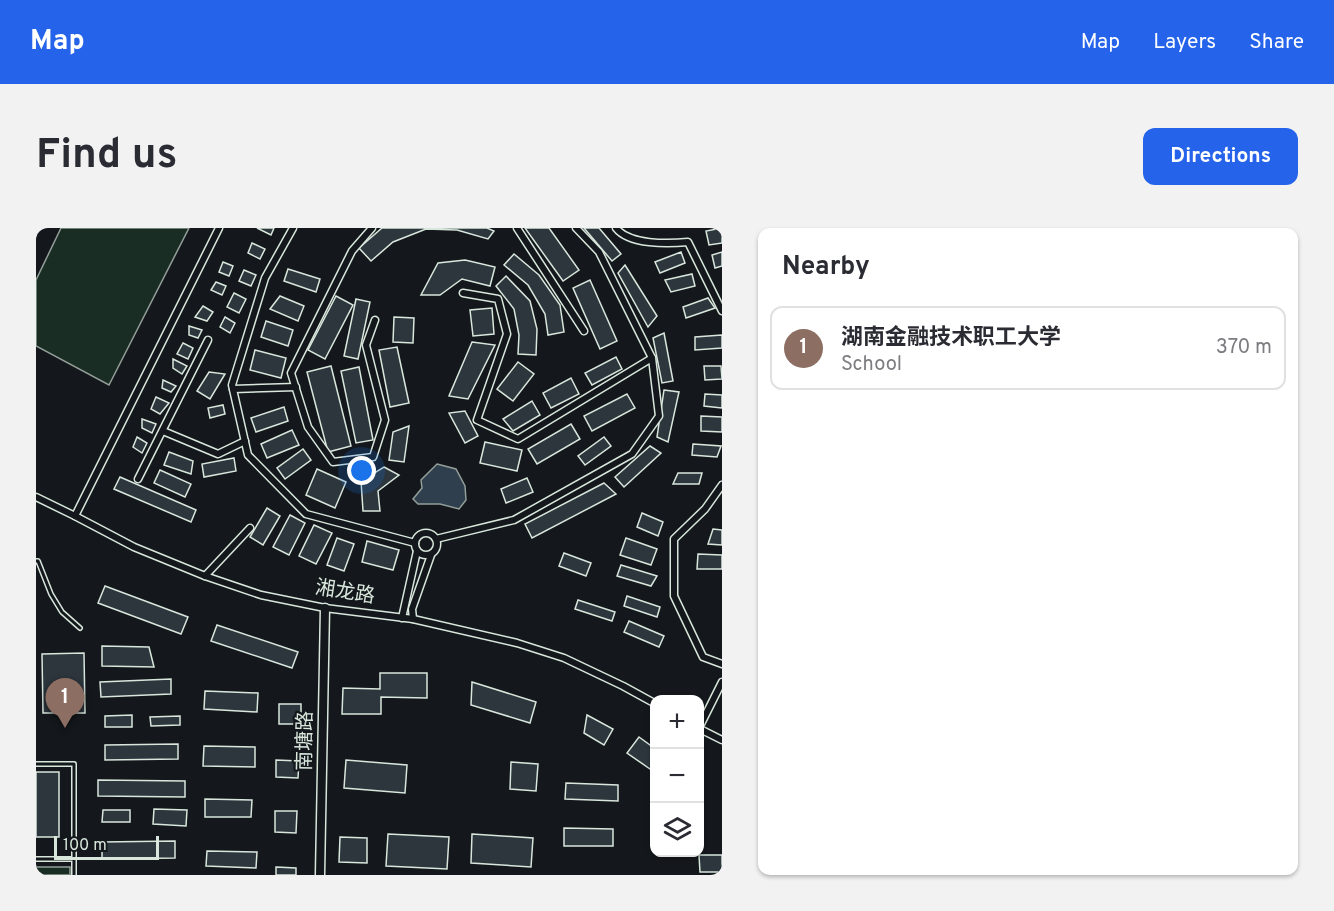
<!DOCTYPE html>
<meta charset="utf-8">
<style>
:root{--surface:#fff;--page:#f2f2f3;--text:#2b2b33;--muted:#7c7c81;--line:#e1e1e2;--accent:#2563eb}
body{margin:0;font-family:Overpass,"Noto Sans SC",sans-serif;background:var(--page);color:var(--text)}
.controls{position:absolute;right:18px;bottom:18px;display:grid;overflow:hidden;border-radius:12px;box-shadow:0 2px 4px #0004}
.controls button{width:54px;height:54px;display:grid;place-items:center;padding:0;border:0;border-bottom:2px solid var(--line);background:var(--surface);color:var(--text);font:30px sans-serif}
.scale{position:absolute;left:18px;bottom:15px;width:105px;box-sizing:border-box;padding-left:6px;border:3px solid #d8e6dc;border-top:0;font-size:16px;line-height:21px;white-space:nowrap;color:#d8e6dc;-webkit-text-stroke:4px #14181c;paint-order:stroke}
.you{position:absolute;left:326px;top:243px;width:21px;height:21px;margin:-15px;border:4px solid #fff;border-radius:50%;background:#1a73e8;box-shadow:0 0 0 9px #1a73e833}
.badge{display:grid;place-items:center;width:39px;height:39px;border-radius:50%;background:var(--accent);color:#fff;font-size:20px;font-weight:700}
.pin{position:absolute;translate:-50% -50px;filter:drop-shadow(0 2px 3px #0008)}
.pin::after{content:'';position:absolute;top:32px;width:21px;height:18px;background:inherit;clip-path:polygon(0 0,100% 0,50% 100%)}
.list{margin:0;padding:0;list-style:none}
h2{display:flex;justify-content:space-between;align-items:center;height:78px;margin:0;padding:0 24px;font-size:26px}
h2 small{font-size:20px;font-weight:400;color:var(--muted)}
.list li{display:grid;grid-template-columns:39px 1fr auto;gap:18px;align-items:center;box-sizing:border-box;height:84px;margin:0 12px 12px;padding:0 12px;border:2px solid var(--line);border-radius:12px}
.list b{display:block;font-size:22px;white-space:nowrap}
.list p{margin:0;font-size:20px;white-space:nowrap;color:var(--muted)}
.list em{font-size:20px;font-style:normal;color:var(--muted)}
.icon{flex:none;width:33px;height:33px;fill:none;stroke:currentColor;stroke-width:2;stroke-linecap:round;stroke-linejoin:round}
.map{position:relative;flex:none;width:686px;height:647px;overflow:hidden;border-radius:12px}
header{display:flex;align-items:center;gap:36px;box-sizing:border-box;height:84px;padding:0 30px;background:var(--accent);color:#fff}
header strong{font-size:28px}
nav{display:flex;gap:33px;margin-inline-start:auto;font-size:21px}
.intro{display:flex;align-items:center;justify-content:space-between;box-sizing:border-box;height:144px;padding:0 36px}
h1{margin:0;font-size:42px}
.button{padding:15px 27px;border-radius:12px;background:var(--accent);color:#fff;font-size:21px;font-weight:700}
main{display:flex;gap:36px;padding:0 36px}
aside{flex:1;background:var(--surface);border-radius:12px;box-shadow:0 2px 4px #0004}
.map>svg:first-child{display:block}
.green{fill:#1a2d24;stroke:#939e99;stroke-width:1.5}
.water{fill:#2f3f4d;stroke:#939e99;stroke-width:1.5}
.building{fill:#2c363c;stroke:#d8e6dc;stroke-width:1.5}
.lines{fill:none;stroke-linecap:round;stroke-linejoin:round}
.service-casing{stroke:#d8e6dc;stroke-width:6}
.minor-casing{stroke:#d8e6dc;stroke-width:9}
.tertiary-casing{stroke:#d8e6dc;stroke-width:11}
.service{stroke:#14181c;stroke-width:3}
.minor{stroke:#14181c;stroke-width:6}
.tertiary{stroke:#14181c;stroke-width:8}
.labels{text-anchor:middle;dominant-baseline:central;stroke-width:4.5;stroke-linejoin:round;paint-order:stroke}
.street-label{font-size:20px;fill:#d8e6dc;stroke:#14181c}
</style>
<header>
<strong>Map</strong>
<nav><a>Map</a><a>Layers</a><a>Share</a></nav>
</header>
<div class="intro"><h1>Find us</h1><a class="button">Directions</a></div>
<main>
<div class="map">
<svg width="686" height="647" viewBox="0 0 686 647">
<rect width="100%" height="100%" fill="#14181c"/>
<g class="green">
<polygon points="25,0 153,0 73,157 0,118 0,52"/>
<rect x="0" y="639" width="34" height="8"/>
</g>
<polygon class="water" points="401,236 420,241 429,258 430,272 423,281 404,276 382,276 377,271 386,260 385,252"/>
<g class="building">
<polygon points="221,0 238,0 235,7"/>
<polygon points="346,0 451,0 458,3 452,11 421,2 390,1 357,14 335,33 323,20"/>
<polygon points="489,0 513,0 543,42 527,53"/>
<polygon points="548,0 563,0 585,26 576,33"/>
<polygon points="686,0 686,15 673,17 670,3"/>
<polygon points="216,15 229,21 224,31 212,25"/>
<polygon points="645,24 649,35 624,45 619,34"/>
<polygon points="686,24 686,38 679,40 676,27"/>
<polygon points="478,26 503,47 524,77 528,104 512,107 509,86 492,57 468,37"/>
<polygon points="429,32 459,39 454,58 426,51 404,67 385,67 402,35"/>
<polygon points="187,34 197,38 193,48 183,44"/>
<polygon points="589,37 621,88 612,99 582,45"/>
<polygon points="252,41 284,51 280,64 248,53"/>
<polygon points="208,42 220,47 215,58 203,53"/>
<polygon points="656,46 659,58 635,64 629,52"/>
<polygon points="470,48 494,73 501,101 500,127 482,126 483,107 478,81 460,58"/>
<polygon points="554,52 581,113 564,121 537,60"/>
<polygon points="180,54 190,58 186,67 175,62"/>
<polygon points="198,65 210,71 203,85 191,79"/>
<polygon points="244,68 268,78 262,93 234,81"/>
<polygon points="300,68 317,77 289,131 272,122"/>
<polygon points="672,70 679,80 650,90 647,79"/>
<polygon points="320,71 334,74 322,131 308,128"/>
<polygon points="167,78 177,84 171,93 159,89"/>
<polygon points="456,80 458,106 437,108 434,82"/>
<polygon points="189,89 199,95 194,105 184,99"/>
<polygon points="358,89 378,90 377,115 357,114"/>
<polygon points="230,93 257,102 252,118 225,109"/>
<polygon points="153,98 166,102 162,110 153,107"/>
<polygon points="628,105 637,153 626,155 617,110"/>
<polygon points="686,107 686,120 659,122 659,109"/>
<polygon points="436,114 459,117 432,171 413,168"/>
<polygon points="147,115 157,120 152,131 141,126"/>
<polygon points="361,119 373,175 354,179 343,122"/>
<polygon points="219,122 250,130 245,150 214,142"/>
<polygon points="580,129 586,141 556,157 549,145"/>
<polygon points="137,131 151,138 146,146 137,140"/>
<polygon points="482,134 498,146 477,173 461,161"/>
<polygon points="295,138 315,218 292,224 271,144"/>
<polygon points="668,138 685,138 686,151 669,152"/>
<polygon points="323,139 337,212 320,215 305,143"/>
<polygon points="173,144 189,146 174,171 161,163"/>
<polygon points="535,150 543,166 515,180 507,165"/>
<polygon points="127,152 140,158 135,164 126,160"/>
<polygon points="628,162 643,164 632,214 621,209"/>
<polygon points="591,166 599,180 556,203 548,188"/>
<polygon points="669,166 686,167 686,180 668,178"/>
<polygon points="120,169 133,175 124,186 115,181"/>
<polygon points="496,173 504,187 477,203 467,191"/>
<polygon points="187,177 189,186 174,190 172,180"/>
<polygon points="248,179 252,193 220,204 215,190"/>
<polygon points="429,183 442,208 429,215 413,185"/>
<polygon points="665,188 686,189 686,204 665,203"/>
<polygon points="106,191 120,196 116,205 106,200"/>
<polygon points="535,196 544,211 501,236 492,221"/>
<polygon points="373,198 368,234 353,232 357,204"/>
<polygon points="256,202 263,217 231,230 225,216"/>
<polygon points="101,209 111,215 106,225 97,219"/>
<polygon points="568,209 575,218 549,237 542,228"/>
<polygon points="449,214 486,222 481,243 444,235"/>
<polygon points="657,216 685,218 681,229 656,227"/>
<polygon points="614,218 625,225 588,259 579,249"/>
<polygon points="267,221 275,232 249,251 241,240"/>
<polygon points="133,224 157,233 155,246 128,237"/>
<polygon points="198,230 200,243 168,249 166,236"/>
<polygon points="348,239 363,247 342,263 344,283 327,283 325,253"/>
<polygon points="281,241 310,254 299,280 270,267"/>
<polygon points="124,242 155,256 149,269 118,255"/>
<polygon points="642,245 666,245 663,256 637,256"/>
<polygon points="84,249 160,282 155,294 78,261"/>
<polygon points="491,250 497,264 470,275 465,261"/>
<polygon points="568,255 580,266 496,310 489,296"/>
<polygon points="231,280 244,288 227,317 214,309"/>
<polygon points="606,285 627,294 622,308 601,299"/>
<polygon points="254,287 269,295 253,327 237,319"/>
<polygon points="278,297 296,305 280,336 263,328"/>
<polygon points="677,301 686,302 686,317 672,316"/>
<polygon points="301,310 318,316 308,343 291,337"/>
<polygon points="590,310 621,321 615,337 584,327"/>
<polygon points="331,313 363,322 357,342 326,334"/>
<polygon points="528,325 555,335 550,348 523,338"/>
<polygon points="662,326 686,327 686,341 661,341"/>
<polygon points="585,337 621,348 615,358 581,348"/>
<polygon points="69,358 152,389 145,406 62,375"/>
<polygon points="591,368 624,379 621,389 588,378"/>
<polygon points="542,372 579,384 576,393 539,381"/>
<polygon points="593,393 628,408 623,419 588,404"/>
<polygon points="181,397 262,424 256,440 175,413"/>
<polygon points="66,418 113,419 118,439 66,438"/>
<polygon points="48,425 49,485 7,485 6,426"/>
<polygon points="344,445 391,445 391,470 345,469 345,486 306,486 307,460 344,461"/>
<polygon points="135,451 135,466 65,469 64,454"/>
<polygon points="436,454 500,474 494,495 435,477"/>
<polygon points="169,463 222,465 221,484 168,481"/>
<rect x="243" y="476" width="22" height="20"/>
<polygon points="96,487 96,499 69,499 69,488"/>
<polygon points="551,487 577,501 568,517 548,505"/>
<polygon points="144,488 144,497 115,498 114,489"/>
<polygon points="603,509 618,520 618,535 614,541 591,525"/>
<polygon points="142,516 142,531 69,532 69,517"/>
<polygon points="168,518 219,519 219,539 167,538"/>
<polygon points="240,532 263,533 262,550 240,549"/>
<polygon points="310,532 371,537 369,565 308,560"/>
<polygon points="475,534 502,536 500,563 474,561"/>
<rect x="0" y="544" width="23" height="65"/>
<polygon points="62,552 149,553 149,569 62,568"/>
<polygon points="530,555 582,557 582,573 529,571"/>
<polygon points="169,571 216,572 215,589 169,589"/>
<polygon points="118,581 151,582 150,598 117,596"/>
<polygon points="67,582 94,582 94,594 66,594"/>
<polygon points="239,583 261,583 260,605 239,604"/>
<polygon points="528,600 577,601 577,618 528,618"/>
<polygon points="352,606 413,609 411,641 350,638"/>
<polygon points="436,606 497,610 495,639 435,635"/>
<polygon points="304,609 331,610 331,635 303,634"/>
<polygon points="139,613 139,630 66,631 66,614"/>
<polygon points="171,623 221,624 220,640 170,638"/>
<polygon points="663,627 686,627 686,644 664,644"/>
<polygon points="240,639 260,640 260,647 240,647"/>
</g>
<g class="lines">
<g class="service-casing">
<g id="service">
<polyline points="0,333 2,333 15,366 26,384 44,400"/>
<polyline points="0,536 38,536 38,647"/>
<polyline points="0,631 37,631"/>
</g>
</g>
<g class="minor-casing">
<g id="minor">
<polyline points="257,0 229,50 196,157 212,227 270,286 379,315"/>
<polyline points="336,0 316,23 255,145 272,199 297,234 337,229 349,192 330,117 339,92"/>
<polyline points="481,0 548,103"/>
<path d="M580 0C593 17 632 16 652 14L686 83"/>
<polyline points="427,65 462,71 471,106 441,192 482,211 616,130"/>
<polyline points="197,161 260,159"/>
<polyline points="127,203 182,226 209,213"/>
<polyline points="102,251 172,112"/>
<polyline points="686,257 669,281 638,311 638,368 667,429 686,436"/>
<polyline points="0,269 39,288 98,319 169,348 225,367 289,380 377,391 481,415 528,430 587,458 618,475"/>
<polyline points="39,288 183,0"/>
<circle cx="390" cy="316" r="11"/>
<polyline points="400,311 478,292 596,226 623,188 616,130 563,24 540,0"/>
<polyline points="169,348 214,300"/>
<polyline points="366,390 381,323"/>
<polyline points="377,391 376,381 395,327"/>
<polyline points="664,498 686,454"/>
<polyline points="664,501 686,512"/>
</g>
</g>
<g class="tertiary-casing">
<polyline id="tertiary" points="284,647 289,380"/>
</g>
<use href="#service" class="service"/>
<use href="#minor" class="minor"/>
<use href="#tertiary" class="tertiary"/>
</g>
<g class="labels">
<g class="street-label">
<text transform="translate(309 365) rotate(9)">湘龙路</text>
<text transform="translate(270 513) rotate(-89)">南塘路</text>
</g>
</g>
</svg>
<div class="controls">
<button>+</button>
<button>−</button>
<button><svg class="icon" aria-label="layers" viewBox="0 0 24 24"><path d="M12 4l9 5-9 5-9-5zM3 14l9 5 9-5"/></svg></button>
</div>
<div class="scale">100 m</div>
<div class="you"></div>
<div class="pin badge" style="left:29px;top:500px;background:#8d6e63">1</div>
</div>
<aside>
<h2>Nearby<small></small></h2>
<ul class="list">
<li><span class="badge" style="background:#8d6e63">1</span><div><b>湖南金融技术职工大学</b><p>School</p></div><em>370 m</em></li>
</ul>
</aside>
</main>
